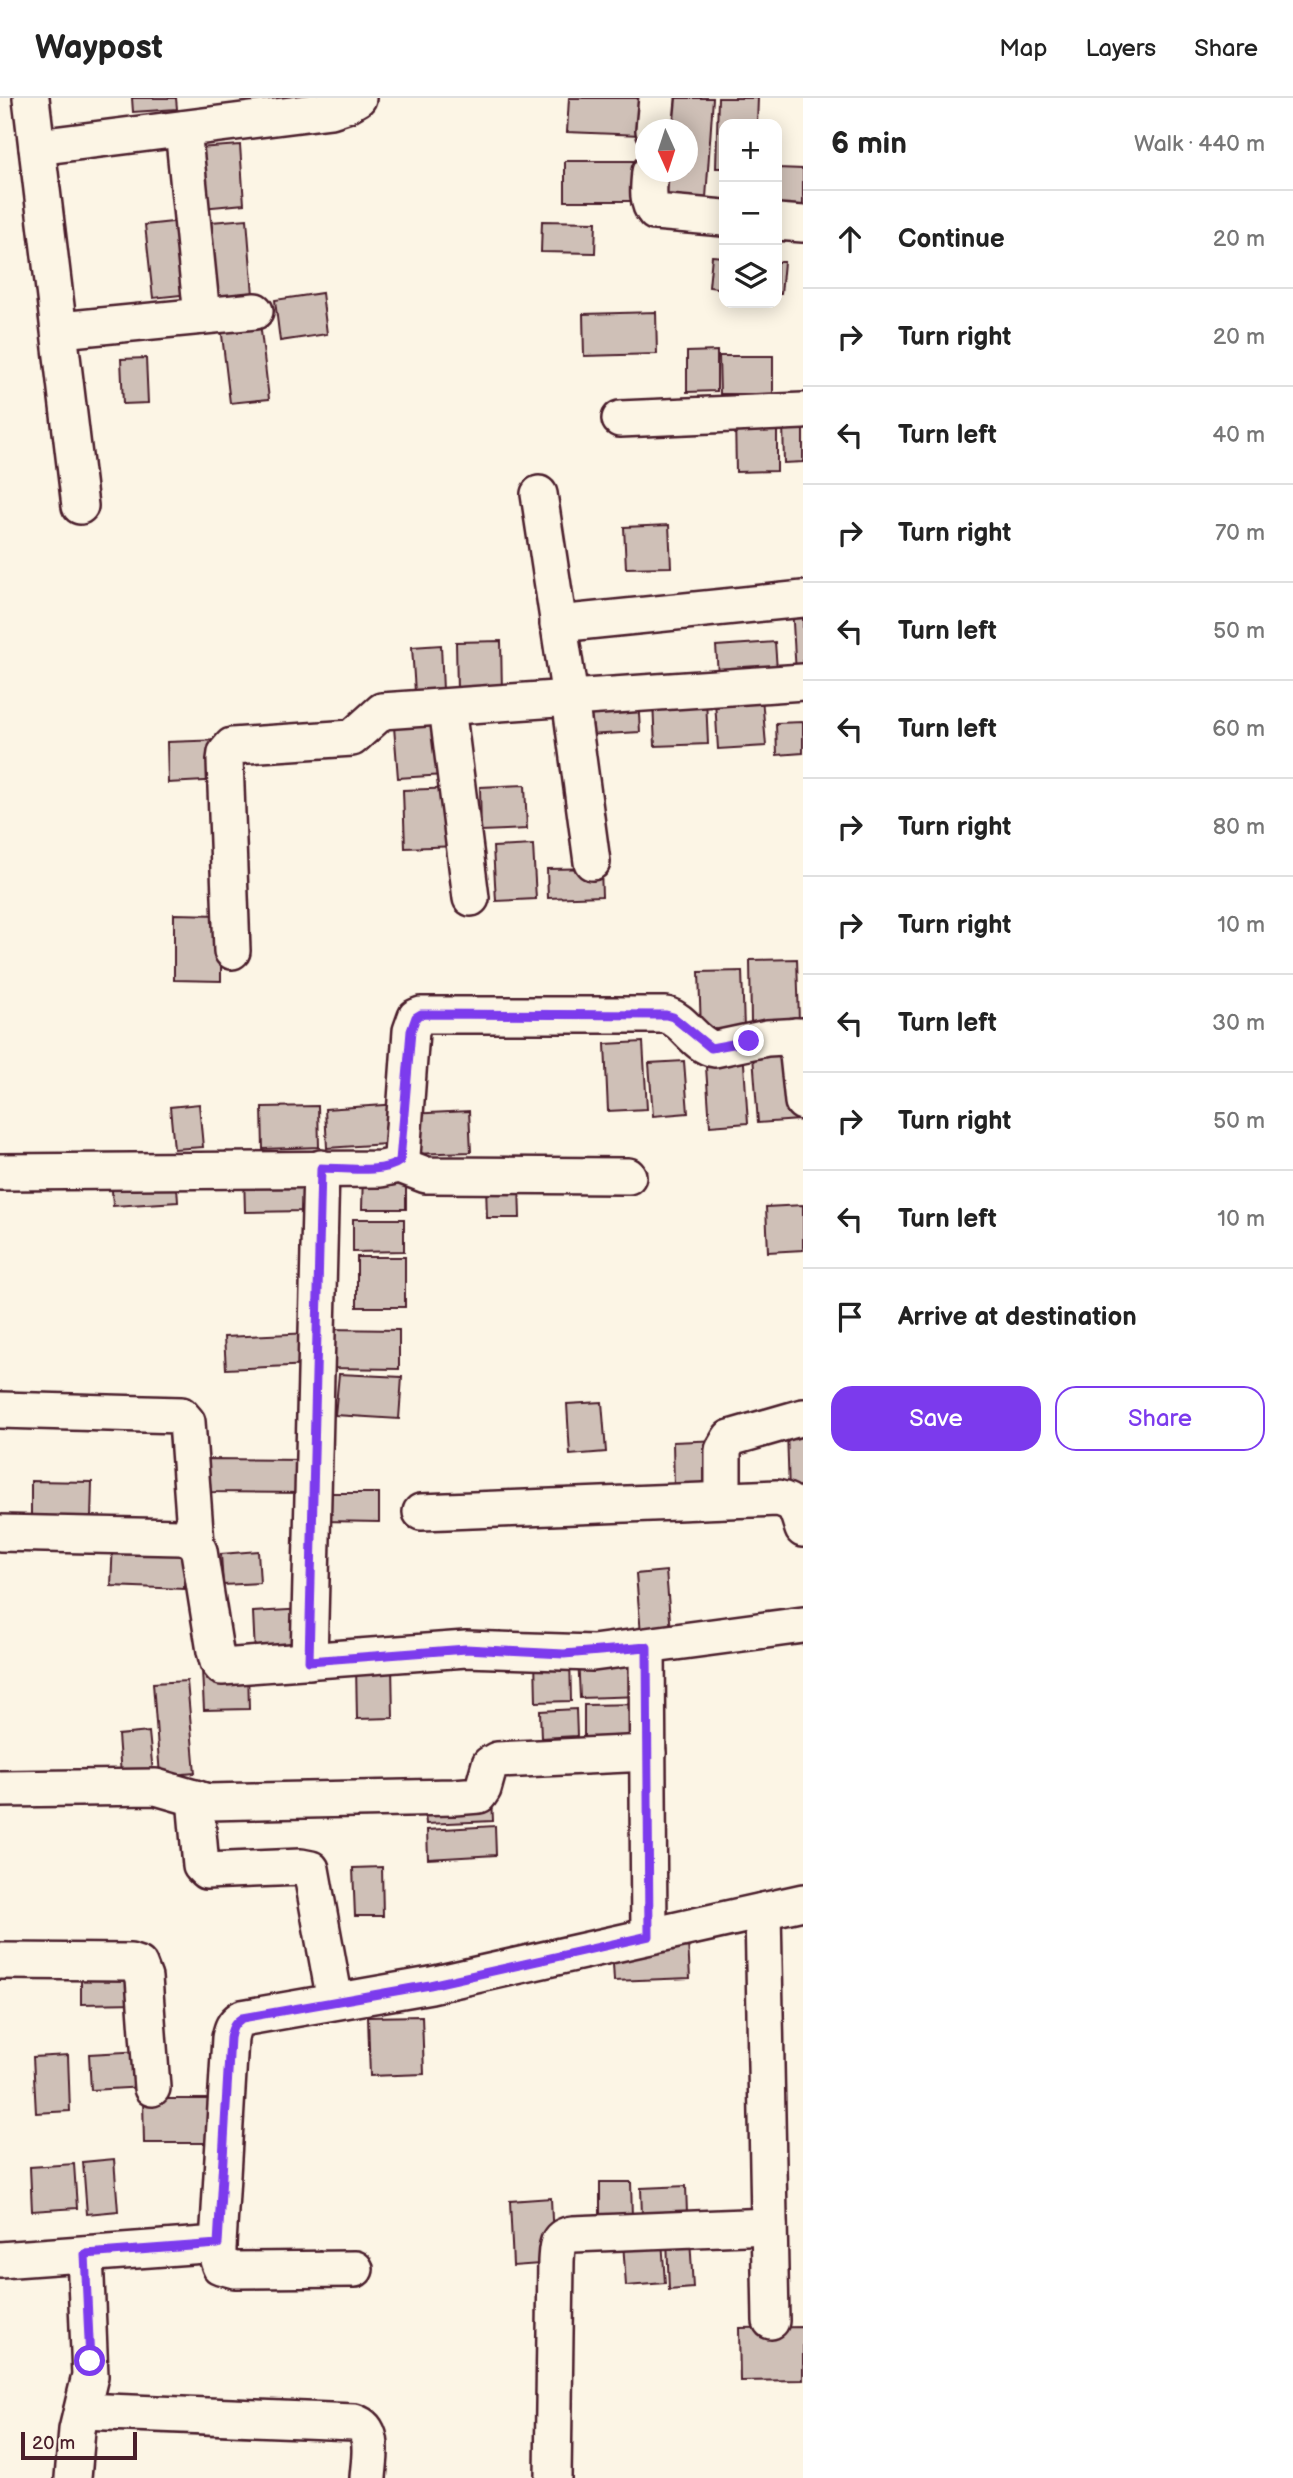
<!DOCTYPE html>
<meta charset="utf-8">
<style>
:root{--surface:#fff;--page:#f2f2f2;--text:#222;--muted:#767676;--line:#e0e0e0;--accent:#7c3aed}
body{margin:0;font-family:"Balsamiq Sans",sans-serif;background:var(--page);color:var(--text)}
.controls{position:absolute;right:21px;top:21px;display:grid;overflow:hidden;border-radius:14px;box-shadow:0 4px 18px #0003}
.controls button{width:63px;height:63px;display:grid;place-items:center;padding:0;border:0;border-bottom:2px solid var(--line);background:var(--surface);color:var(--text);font:35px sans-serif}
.compass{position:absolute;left:635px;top:21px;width:63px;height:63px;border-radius:50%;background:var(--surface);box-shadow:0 4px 18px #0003;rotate:177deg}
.scale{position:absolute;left:21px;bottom:18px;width:116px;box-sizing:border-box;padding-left:7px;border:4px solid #4a1f2b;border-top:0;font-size:19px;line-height:24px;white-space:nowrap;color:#4a1f2b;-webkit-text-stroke:5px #fcf5e5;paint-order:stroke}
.stop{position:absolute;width:21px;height:21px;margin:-16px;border:5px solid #7c3aed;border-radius:50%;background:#fff}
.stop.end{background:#7c3aed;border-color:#fff;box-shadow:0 2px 7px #0008}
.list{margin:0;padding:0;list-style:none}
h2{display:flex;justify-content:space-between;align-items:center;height:91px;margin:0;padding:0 28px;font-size:30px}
h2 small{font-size:23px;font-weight:400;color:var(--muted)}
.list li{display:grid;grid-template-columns:46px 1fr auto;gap:21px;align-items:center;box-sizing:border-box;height:98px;padding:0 28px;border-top:2px solid var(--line)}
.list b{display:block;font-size:26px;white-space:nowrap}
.list em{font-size:23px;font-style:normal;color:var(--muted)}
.actions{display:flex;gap:14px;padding:21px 28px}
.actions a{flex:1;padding:16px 0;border:2px solid var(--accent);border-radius:21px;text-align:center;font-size:24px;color:var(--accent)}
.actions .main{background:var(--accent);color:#fff}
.icon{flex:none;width:38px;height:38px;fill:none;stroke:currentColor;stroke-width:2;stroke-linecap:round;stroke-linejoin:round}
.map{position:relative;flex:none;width:803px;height:2380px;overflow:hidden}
header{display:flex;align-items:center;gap:42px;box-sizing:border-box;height:98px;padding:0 35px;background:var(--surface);border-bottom:2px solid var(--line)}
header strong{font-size:33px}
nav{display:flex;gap:38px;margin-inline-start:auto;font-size:24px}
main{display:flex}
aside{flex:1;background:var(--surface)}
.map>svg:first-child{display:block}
.building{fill:#cfc0b7;stroke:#4a1f2b;stroke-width:2}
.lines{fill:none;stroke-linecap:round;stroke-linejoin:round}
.minor-casing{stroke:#4a1f2b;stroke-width:40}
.minor{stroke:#fcf5e5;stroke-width:35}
.route{stroke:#7c3aed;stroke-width:9}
</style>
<header>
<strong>Waypost</strong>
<nav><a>Map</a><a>Layers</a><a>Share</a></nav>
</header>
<main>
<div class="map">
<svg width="803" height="2380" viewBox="0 0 803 2380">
<rect width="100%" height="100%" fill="#fcf5e5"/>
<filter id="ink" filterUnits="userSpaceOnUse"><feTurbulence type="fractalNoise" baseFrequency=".0143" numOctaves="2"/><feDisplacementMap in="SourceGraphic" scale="14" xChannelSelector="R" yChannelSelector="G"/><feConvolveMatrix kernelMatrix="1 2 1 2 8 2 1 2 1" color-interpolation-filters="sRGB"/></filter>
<g filter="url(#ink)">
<g class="building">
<polygon points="132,0 176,0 177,11 133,14"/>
<polygon points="569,0 643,0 641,37 567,34"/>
<polygon points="659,0 713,0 706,100 652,96 654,74 688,74 688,32 657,32"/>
<polygon points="718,0 758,0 757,26 724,26 724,70 716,70"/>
<polygon points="240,47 244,106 202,110 198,50"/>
<rect x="565" y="63" width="73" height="40"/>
<polygon points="777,70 803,71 803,112 777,111"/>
<polygon points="247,121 253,197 205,200 199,125"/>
<polygon points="191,122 199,195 153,200 145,127"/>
<polygon points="542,123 596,124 595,155 541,154"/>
<polygon points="712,158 724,159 724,191 709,189"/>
<polygon points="777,164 784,164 781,196 777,196"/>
<polygon points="322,195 327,236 280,243 275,202"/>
<polygon points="656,214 657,256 584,258 583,216"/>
<polygon points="259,216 269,301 230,305 220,220"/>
<polygon points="717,253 717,293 687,294 687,254"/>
<polygon points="719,258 773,258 773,296 720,296"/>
<polygon points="146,260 148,305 123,306 121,261"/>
<polygon points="777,319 777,373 736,374 735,320"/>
<polygon points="783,325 803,325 803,364 784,365"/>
<polygon points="669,427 671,469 626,470 624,429"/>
<polygon points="803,507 803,576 796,576 792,508"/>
<polygon points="501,543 502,593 457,593 456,544"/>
<polygon points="775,544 777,572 718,576 716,548"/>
<polygon points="441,547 443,592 415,594 412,549"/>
<polygon points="638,598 640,634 587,637 585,602"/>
<polygon points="762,599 766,648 718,651 715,603"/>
<polygon points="706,600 708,646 655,648 653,603"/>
<polygon points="440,612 444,677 398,680 393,616"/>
<polygon points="803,624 803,655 777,657 776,625"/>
<polygon points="222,642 223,682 168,685 167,644"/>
<polygon points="525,687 527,731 481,733 480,689"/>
<polygon points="456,690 458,748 405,750 403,692"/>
<polygon points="533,747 536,801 496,803 493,749"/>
<polygon points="601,770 602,798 548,800 547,771"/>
<polygon points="174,816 221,817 221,883 174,882"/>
<polygon points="797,861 799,923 751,924 750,862"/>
<polygon points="742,873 744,930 701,932 699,874"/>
<polygon points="793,940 799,1022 758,1025 752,944"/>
<polygon points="643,944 647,1011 608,1013 605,946"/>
<polygon points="743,951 748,1025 710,1028 705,954"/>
<polygon points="684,963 688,1015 653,1018 649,965"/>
<polygon points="199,1006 203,1049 174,1051 170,1009"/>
<polygon points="399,1006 401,1045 327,1050 325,1011"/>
<polygon points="318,1008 319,1049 263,1051 262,1009"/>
<polygon points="469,1013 471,1054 412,1056 409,1016"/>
<polygon points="176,1073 178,1104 113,1108 111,1077"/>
<polygon points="406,1073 406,1111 362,1111 363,1074"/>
<polygon points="305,1075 306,1113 245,1114 244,1077"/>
<polygon points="519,1086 520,1120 487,1120 486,1087"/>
<polygon points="803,1107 803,1152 768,1154 766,1109"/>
<polygon points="353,1121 404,1121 404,1153 353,1154"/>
<rect x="357" y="1159" width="48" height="50"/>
<polygon points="325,1231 399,1232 399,1271 325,1270"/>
<polygon points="311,1235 312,1267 226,1271 224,1239"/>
<polygon points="339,1276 402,1279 399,1321 335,1317"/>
<polygon points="602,1304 606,1354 570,1357 567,1306"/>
<polygon points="803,1330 803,1396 789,1396 787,1331"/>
<polygon points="720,1342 721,1389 674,1390 673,1344"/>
<polygon points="205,1361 307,1362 307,1395 205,1394"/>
<polygon points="31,1383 92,1384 91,1421 31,1421"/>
<polygon points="323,1395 379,1395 379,1424 323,1423"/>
<polygon points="113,1444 185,1447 184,1491 111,1488"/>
<polygon points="258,1453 260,1485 223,1487 221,1456"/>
<polygon points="666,1473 671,1534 641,1536 636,1476"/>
<polygon points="306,1511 308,1553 255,1556 253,1514"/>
<polygon points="641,1555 643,1598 580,1600 578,1558"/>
<polygon points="570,1558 571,1603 536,1604 535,1559"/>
<polygon points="392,1567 393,1620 357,1621 356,1568"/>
<polygon points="248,1570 249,1611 204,1612 202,1572"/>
<polygon points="187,1583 195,1675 160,1678 153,1585"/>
<polygon points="643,1606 644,1644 584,1645 584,1607"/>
<polygon points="576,1611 577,1638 541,1640 540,1613"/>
<polygon points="149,1634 153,1675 121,1678 118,1637"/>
<polygon points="492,1697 493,1723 426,1726 424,1701"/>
<polygon points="495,1728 496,1757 428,1761 427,1732"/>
<polygon points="382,1769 383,1818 355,1818 353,1770"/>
<polygon points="688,1844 690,1880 614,1883 612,1848"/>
<polygon points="137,1867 138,1905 81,1906 81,1868"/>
<polygon points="422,1918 424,1976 370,1978 368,1919"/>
<polygon points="143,1953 145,1989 91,1992 89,1956"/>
<polygon points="68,1957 70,2013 36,2015 33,1959"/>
<polygon points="143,2001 209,2001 208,2045 144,2045"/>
<polygon points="114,2061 118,2113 87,2116 83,2064"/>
<polygon points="74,2066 77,2110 32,2113 30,2069"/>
<polygon points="600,2084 631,2084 632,2119 600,2119"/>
<polygon points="686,2088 687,2115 642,2117 641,2090"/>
<polygon points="551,2100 554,2165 513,2168 510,2103"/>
<polygon points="690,2140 693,2190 669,2192 667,2141"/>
<polygon points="662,2142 665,2185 626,2188 623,2144"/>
<polygon points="803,2229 803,2282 740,2283 739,2230"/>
</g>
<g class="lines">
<g class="minor-casing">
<g id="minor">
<polyline points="31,0 80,408"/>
<polyline points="183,31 202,218"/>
<polyline points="654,32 657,0"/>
<polyline points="37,49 331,12 346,7 358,0"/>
<path d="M650 74C649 86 646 104 655 114L724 120"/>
<polyline points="777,124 803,126"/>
<polyline points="60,232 255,213"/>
<polyline points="620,321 803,313"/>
<polyline points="539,396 570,600 592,764"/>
<polyline points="558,526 803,501"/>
<polyline points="447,609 471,800"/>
<polyline points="232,853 225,662 226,655 232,648 352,640 382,613 803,584"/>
<polyline points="796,938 803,1004"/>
<polyline points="397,1066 426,1077 628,1078"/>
<path d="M0 1074 381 1071 395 1068 402 1058 411 933 416 919 421 917H666C685 922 695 948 715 951L767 940 803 938"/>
<polyline points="0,1312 181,1317 187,1324 196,1446"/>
<polyline points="723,1401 723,1352 730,1340 803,1319"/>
<path d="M421 1414 777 1400C797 1404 797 1413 803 1431"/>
<path d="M0 1435 180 1439C190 1441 195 1443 199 1453L215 1553 218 1564 222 1569 466 1551 593 1555 803 1527"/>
<polyline points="647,1549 649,1838"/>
<polyline points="309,1563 321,1070"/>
<polyline points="0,1691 156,1689 208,1704 454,1699 479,1697 483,1691 490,1666 497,1662 648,1655"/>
<polyline points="195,1700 201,1768 206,1773 301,1769 311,1771 335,1903"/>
<polyline points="763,1813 771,2223"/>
<polyline points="0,1863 130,1864 139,1867 144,1880 152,1990"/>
<polyline points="0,2162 218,2146"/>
<path d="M355 2171 235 2172 220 2168 218 2162V2146L230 1940C232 1931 233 1926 242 1920L431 1887 803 1804"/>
<path d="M82 2313 354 2324C377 2331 369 2361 368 2380"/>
<polyline points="73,2380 77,2332 90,2278 85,2156"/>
<path d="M553 2380 556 2163C557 2148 556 2138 573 2136L769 2128"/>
</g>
</g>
<use href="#minor" class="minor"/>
</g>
</g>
<g class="lines" filter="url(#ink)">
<path class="route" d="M90 2263 85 2156 218 2146 230 1940C232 1931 233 1926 242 1920L430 1887 649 1838 647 1549 564 1556 466 1551 309 1563 321 1070C342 1070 384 1076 400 1063L411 933 416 919 421 916 666 917 673 919 711 950 749 943"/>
</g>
</svg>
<div class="controls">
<button>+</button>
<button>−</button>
<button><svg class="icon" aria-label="layers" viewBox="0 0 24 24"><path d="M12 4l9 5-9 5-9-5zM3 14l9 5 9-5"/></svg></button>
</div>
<svg class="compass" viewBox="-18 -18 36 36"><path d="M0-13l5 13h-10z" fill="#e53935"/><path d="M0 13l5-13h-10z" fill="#767676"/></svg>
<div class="scale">20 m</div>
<div class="stop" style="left:90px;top:2263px"></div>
<div class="stop end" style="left:749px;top:943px"></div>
</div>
<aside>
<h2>6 min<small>Walk · 440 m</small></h2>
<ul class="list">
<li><svg class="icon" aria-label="ahead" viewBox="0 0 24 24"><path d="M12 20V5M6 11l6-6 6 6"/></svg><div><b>Continue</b></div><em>20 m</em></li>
<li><svg class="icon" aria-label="right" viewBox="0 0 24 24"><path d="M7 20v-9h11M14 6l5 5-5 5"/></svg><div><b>Turn right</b></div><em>20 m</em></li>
<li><svg class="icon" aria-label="left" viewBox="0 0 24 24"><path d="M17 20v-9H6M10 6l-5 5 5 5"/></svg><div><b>Turn left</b></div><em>40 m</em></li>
<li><svg class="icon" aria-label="right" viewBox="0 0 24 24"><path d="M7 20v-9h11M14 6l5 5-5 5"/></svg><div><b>Turn right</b></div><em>70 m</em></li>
<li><svg class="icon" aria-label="left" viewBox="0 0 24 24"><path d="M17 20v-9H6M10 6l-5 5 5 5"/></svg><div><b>Turn left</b></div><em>50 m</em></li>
<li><svg class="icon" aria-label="left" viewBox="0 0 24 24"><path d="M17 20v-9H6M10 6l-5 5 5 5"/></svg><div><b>Turn left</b></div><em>60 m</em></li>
<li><svg class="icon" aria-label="right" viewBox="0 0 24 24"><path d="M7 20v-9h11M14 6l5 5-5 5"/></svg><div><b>Turn right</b></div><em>80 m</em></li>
<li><svg class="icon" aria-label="right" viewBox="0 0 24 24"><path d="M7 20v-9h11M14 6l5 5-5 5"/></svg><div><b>Turn right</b></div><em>10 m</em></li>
<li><svg class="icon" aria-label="left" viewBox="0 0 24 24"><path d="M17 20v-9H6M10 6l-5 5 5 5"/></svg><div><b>Turn left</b></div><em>30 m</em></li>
<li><svg class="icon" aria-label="right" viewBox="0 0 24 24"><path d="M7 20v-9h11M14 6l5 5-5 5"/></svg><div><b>Turn right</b></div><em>50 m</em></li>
<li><svg class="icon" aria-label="left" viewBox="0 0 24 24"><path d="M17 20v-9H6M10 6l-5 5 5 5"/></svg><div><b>Turn left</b></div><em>10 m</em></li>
<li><svg class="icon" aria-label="arrive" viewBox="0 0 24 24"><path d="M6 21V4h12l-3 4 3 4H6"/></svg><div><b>Arrive at destination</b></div></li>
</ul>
<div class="actions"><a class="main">Save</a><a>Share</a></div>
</aside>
</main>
